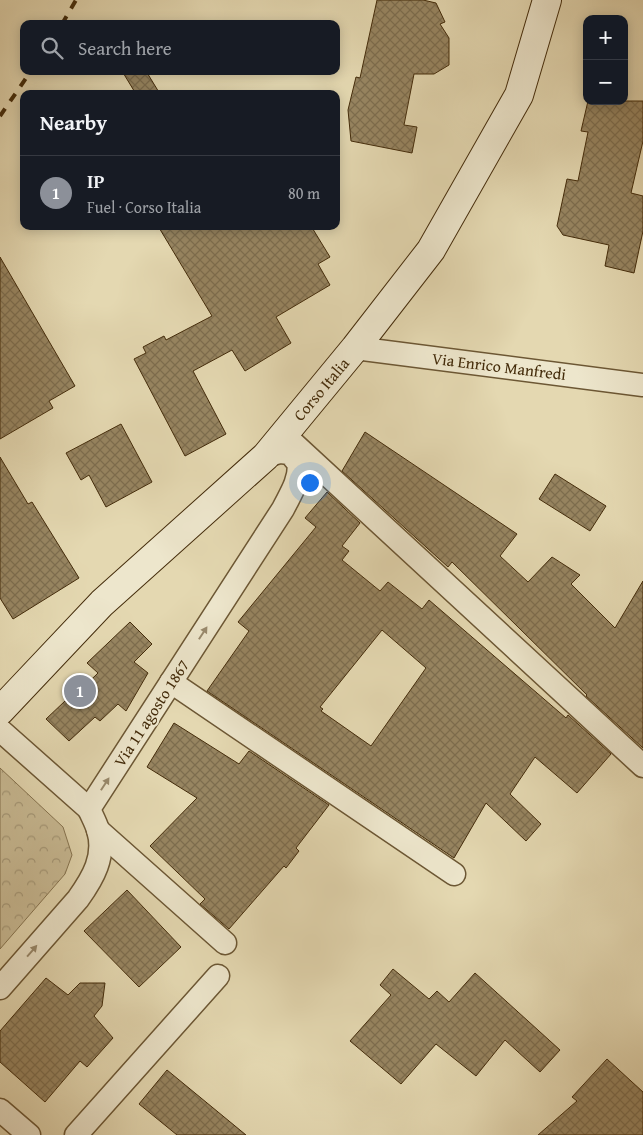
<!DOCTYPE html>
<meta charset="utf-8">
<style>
:root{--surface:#171b24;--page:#242831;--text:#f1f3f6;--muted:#9ea1a6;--line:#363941;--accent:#8c9099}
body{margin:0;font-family:"Gentium Book Plus",serif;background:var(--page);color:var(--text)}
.controls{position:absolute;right:15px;top:15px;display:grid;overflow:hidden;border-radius:10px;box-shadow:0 2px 12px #0003}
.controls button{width:45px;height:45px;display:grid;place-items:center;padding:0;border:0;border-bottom:1px solid var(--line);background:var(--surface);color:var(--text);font:25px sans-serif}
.you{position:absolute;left:309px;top:482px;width:18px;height:18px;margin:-12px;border:4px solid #fff;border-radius:50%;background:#1a73e8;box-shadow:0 0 0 8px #1a73e833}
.badge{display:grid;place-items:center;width:32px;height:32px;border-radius:50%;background:var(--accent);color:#fff;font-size:16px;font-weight:700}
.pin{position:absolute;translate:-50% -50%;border:2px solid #fff;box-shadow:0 1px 5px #0006}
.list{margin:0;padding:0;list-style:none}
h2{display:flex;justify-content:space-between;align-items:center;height:65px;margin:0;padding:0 20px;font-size:21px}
h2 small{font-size:16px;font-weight:400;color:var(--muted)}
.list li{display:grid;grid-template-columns:32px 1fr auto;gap:15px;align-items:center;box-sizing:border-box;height:75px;padding:0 20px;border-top:1px solid var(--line)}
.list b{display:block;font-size:19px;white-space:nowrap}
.list p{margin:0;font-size:16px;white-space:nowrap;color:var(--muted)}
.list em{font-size:16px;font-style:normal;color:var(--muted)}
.icon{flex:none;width:28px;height:28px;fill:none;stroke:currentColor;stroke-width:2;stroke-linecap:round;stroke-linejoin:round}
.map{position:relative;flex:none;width:643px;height:1135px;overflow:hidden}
.search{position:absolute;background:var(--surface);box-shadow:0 2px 12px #0003;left:20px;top:20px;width:320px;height:55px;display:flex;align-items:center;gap:12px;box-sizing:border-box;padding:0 18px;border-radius:10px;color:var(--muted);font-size:19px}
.panel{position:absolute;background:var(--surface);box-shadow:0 2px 12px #0003;left:20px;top:90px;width:320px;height:140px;border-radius:10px}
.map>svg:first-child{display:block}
.forest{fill:url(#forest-crowns);stroke:#867450}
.building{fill:url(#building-cross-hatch);stroke:#442c0b;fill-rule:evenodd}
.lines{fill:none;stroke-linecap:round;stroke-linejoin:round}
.minor-casing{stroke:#6c5734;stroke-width:25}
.secondary-casing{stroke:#442c0b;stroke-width:30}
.minor{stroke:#ede6cc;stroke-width:22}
.secondary{stroke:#ede6cc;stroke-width:28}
.rail{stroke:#442c0b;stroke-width:4;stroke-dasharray:9 9;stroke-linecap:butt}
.oneway{fill:#98896c}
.labels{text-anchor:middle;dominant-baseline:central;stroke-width:4.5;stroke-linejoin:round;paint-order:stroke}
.street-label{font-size:16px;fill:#442c0b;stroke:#ede6cc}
</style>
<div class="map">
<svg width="643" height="1135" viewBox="0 0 643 1135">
<defs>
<pattern id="forest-crowns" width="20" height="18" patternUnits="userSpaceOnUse" patternTransform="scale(1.25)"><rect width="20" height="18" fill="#c9bb95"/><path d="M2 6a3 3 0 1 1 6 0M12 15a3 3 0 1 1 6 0" fill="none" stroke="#a59878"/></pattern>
<pattern id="building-cross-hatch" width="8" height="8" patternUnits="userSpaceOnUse" patternTransform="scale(1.25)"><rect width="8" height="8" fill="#978561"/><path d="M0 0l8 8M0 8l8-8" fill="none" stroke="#7d6d4e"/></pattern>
</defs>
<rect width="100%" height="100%" fill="#e4d8b1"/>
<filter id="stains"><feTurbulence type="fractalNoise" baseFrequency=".004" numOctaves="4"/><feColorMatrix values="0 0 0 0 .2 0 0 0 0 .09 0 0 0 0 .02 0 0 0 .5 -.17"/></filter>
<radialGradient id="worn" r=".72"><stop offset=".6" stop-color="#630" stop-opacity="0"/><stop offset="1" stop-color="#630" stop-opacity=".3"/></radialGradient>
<polygon class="forest" points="0,768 63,827 72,855 65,874 0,949"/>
<g class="building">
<polygon points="377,0 423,0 436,3 445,22 440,24 449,38 449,65 434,74 414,74 404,125 417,127 412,153 351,141 348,110 356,77 360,78"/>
<polygon points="122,71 146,71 160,94 136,94"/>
<polygon points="588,101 643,101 643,141 631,193 643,196 643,231 634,273 605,266 609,245 563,235 557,226 567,179 578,181 588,132 581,131"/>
<polygon points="158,226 311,226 330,257 318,264 330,285 276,317 291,343 245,371 232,350 193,371 226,434 185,456 134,359 146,353 143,347 164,336 166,340 212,316"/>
<polygon points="0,257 75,386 49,401 53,408 0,439"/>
<polygon points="121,424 152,482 106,507 89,475 81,480 66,453"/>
<polygon points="365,432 517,534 500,556 528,582 552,557 580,575 571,584 615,628 643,581 643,748 586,696 587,695 452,562 448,567 342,471"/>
<polygon points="0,457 28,504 32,502 79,578 13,619 0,598"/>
<polygon points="555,474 606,506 590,531 539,499"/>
<path d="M327 492 360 523 342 546 349 551 342 560 380 591 388 582 422 609 429 600 566 718 568 715 611 754 577 793 535 757 510 794 541 824 526 841 486 803 454 858 207 691 249 631 238 622 316 527 305 518ZM382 630 426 668 371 746 321 711 323 709 320 707Z"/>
<polygon points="130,622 152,644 134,662 148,673 126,711 118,704 100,721 95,717 69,741 46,719 65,701 67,703 98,673 87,663"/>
<polygon points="174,723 239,764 249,751 329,805 296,848 299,851 286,868 284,866 229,929 200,904 205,899 150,846 197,798 147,767"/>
<polygon points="127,890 181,947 139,987 84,931"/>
<polygon points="393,969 429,999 437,991 449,1002 475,973 560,1050 540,1072 505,1040 476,1076 436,1044 401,1084 350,1041 391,995 380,985"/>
<polygon points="46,978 68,995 80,983 105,983 102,1006 94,1016 113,1038 87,1067 80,1061 45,1102 0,1062 0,1031"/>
<polygon points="607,1059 643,1092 643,1135 538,1135 577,1101 572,1097"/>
<polygon points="167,1070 246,1135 177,1135 139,1104"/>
</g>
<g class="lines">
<g class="minor-casing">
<g id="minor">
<polyline points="355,348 643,385"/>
<polyline points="293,443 643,766"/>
<polyline points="171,682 454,874"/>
<polyline points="0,730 89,809"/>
<polyline points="98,830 225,943"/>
<path d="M0 988 78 899C93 878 106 856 98 830 96 823 92 816 89 809L283 509C291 493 299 482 299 464L290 453 280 452 266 456"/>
<polyline points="0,1110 29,1135"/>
<polyline points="76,1135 218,976"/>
</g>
</g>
<g class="secondary-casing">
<polyline id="secondary" points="0,711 102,603 266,456 355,348 431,250 519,95 547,0"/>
</g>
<use href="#minor" class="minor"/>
<use href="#secondary" class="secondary"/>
<g class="rail">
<polyline points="62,24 76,0"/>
<polyline points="0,116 31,71"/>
</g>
</g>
<defs><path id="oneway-solid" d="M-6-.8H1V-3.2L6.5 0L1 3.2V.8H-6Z" transform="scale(1.25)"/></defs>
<g class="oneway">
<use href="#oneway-solid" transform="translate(203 633) rotate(-57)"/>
<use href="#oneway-solid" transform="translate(105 784) rotate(-57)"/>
<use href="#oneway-solid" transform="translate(32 951) rotate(-49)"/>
</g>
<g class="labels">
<g class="street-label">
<text transform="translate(499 366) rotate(7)">Via Enrico Manfredi</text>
<text transform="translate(321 389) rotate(-50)">Corso Italia</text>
<text transform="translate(151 713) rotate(-57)">Via 11 agosto 1867</text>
</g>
</g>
<rect width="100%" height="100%" filter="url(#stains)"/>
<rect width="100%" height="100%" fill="url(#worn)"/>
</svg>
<div class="controls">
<button>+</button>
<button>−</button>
</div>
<div class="you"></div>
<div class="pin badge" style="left:80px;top:691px">1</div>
<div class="search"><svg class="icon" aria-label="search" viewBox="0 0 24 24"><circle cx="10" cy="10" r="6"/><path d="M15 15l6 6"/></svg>Search here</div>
<section class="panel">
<h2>Nearby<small></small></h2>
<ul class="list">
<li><span class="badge">1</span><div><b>IP</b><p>Fuel · Corso Italia</p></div><em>80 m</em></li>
</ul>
</section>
</div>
